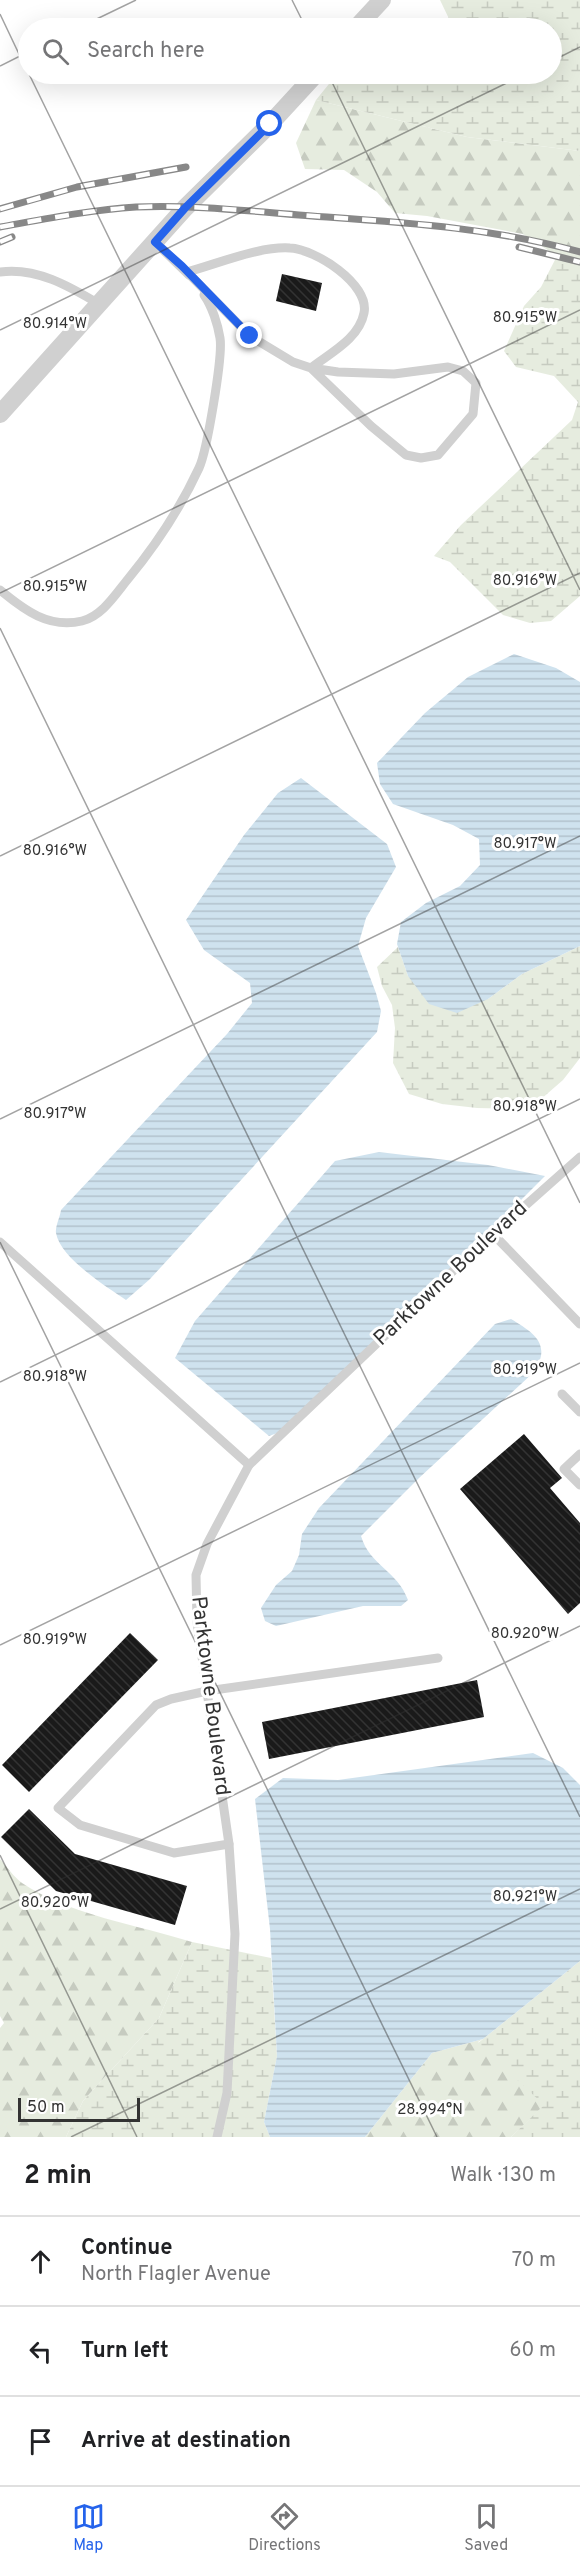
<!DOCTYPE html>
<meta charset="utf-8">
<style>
:root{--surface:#fff;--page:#f6f6f6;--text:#202124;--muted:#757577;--line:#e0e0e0;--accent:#2563eb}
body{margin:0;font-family:Overpass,sans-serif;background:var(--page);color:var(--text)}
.scale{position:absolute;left:18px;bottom:15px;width:122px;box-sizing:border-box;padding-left:6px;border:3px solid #333;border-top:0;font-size:16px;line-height:21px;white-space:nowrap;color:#333;-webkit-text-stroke:4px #fff;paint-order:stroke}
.stop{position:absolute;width:18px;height:18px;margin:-14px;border:4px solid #2563eb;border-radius:50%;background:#fff}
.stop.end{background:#2563eb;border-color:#fff;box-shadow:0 2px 6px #0008}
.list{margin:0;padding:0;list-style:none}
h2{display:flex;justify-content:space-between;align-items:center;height:78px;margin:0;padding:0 24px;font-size:26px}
h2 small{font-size:20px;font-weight:400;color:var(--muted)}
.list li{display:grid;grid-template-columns:39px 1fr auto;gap:18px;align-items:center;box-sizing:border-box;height:90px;padding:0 24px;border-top:2px solid var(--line)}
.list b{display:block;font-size:22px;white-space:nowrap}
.list p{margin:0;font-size:20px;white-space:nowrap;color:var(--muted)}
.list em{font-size:20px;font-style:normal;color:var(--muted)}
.icon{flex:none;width:33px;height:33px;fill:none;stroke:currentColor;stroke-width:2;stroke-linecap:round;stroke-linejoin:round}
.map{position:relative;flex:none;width:580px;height:2137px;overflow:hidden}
.search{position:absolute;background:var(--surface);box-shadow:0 6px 24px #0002;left:18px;right:18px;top:18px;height:66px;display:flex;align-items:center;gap:15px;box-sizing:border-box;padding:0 21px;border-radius:33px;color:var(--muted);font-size:22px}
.sheet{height:348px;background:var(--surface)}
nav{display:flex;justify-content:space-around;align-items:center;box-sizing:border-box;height:84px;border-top:2px solid var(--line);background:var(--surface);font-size:16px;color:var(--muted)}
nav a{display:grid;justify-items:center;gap:3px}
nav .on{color:var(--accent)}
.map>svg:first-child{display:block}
.forest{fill:url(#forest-firs)}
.wetland{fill:url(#wetland-marsh)}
.water{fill:url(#water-rules)}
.building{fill:url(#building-back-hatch)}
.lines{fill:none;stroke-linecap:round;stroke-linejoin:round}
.lane{stroke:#d0d0d0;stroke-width:9}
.street{stroke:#d0d0d0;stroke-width:18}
.rail-casing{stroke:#888;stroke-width:7}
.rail{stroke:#fff;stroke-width:4.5;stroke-dasharray:14;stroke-linecap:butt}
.route{stroke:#2563eb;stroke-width:8}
.ticks{fill:none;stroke:#333;stroke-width:1.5;stroke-opacity:0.45}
.labels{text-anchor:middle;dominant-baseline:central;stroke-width:6;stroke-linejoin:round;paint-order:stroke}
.street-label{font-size:21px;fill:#333;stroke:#fff}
.ticks-label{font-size:15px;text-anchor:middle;fill:#333;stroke:#fff;stroke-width:6;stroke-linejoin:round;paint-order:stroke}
</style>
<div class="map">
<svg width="580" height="2137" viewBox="0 0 580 2137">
<defs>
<pattern id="forest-firs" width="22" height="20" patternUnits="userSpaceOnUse" patternTransform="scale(1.5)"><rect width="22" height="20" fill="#e6ecdf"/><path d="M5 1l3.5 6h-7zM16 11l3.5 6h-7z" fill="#c6cbc0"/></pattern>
<pattern id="wetland-marsh" width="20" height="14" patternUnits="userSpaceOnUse" patternTransform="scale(1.5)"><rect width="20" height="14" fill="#e6ecdf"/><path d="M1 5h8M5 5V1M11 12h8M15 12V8" fill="none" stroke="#c6cbc0"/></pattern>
<pattern id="water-rules" width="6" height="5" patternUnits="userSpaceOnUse" patternTransform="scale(1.5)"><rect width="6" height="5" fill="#cfe2ee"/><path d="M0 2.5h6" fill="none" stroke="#b2c2cd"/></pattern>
<pattern id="building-back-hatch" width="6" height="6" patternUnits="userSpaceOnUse" patternTransform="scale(1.5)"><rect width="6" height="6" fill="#1a1a1a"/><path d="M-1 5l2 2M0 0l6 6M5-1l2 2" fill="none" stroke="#333"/></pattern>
</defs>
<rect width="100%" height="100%" fill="#fff"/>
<g class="forest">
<polygon points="316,100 467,137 580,151 580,262 557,256 523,234 427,216 395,213 377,192 344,170 305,169 296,143"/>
<path d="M0 1859C7 1867 14 1877 22 1883 70 1915 138 1925 192 1942L159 2018 83 2101 66 2137H0V2028L4 2023 0 2016Z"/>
<polygon points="483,2039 478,2042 545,2105 511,2137 365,2137 432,2053"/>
</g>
<g class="wetland">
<polygon points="440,0 580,0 580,151 467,137 316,100 337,74 552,74 552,28 451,28 452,25"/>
<polygon points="557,256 580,262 580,596 551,621 530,623 503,615 450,562 434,556 461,525 572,420 578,402 554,376 516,367 504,351 524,306 541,287"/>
<polygon points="580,946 580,1058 563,1080 540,1100 518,1109 477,1108 442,1104 409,1094 393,1063 395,1028 392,1005 382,986 377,967 398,947 408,976 488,999 522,974"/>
<polygon points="192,1942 271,1958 277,2056 264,2122 270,2137 66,2137 83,2101 159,2018"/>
<polygon points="580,1961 580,2137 511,2137 544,2105 478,2043"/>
</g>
<g class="water">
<polygon points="514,654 556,668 580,682 580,946 522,974 488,999 457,1013 429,1004 408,976 397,944 401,922 426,903 460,886 480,865 479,839 453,825 393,804 380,784 377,763 425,713 468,677"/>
<path d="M301 778 387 844 396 867 366 918 358 946 376 993 381 1011 377 1032 150 1279 126 1300C107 1287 60 1258 56 1233 55 1227 60 1217 61 1210L227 1034 252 1003 250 983 204 950 186 920 244 835 278 793Z"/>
<polygon points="379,1152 488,1165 545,1176 294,1427 269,1436 175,1358 195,1321 335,1161"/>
<path d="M511 1319C534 1333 552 1344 534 1372L419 1478 361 1536C370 1566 397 1570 408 1600L401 1606H363L276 1626 265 1621 261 1608 276 1585 292 1571 299 1555 302 1534 319 1508 495 1324Z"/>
<polygon points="533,1753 563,1768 580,1785 580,1961 483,2039 432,2053 365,2137 270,2137 264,2122 277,2056 270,1929 255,1799 283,1778 338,1780"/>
</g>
<g class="building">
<polygon points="282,274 322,283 316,311 276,301"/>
<polygon points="524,1434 562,1478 550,1488 580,1523 580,1603 568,1614 460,1489"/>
<polygon points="130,1633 158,1660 29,1792 2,1765"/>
<polygon points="477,1680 484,1717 269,1759 262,1722"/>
<polygon points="29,1809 75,1854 187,1886 175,1925 56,1891 1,1837"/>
</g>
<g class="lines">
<g class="lane">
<polyline points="155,242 189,275"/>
<path d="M0 272C36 267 69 286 99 304"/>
<path d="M311 368 338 372 394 374 448 367 463 371 476 383 473 414 438 455 421 458 406 455 371 426 311 368 293 362 250 336 187 272C217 264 259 246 290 248 315 249 370 284 364 313 359 339 330 353 311 368"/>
<path d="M0 590C24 610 49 629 82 621 102 616 115 595 128 579 156 545 180 509 199 468 207 451 223 356 220 338 218 325 212 306 204 295"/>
<polyline points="493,1234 580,1324"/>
<polyline points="0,1242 249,1465"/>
<polyline points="562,1394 580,1412"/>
<polyline points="580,1454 564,1469 580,1485"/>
<polyline points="229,1844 174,1853 80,1825 58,1808 156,1705 171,1699 207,1691 438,1658"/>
<polyline points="217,2137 227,2093 235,1934 229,1844 197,1622 196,1575 207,1544 249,1465 473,1252 580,1157"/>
</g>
<g class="street">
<polyline points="356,28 382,0"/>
<polyline points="0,414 185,208 270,124 316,74"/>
</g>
<g class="rail-casing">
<g id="rail">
<polyline points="0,209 77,187 186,167"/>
<path d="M0 227C45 219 90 210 136 207 196 204 266 213 327 217 413 223 497 229 580 252"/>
<polyline points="0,242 12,237"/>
<polyline points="519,247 580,262"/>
</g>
</g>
<use href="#rail" class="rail"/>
</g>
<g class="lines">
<polyline class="route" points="250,336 182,266 155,242 185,208 270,124"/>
</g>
<path class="ticks" d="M292 0 306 28M0 14 28 73M78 28 136 0M552 61 580 47M0 66 28 52M29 74 580 1203M328 74 580 590M0 330 525 74M0 593 580 310M0 628 580 1817M0 856 580 573M0 1119 580 836M0 1242 437 2137M0 1382 580 1099M0 1645 580 1363M0 1855 137 2137M0 1909 580 1626M71 2137 580 1889"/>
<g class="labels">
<g class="street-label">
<text transform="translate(451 1274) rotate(-43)">Parktowne Boulevard</text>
<text transform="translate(210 1696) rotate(83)">Parktowne Boulevard</text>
</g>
</g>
<g class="ticks-label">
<text x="525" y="322">80.915°W</text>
<text x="55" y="328">80.914°W</text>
<text x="525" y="585">80.916°W</text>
<text x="55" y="591">80.915°W</text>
<text x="525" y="848">80.917°W</text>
<text x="55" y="855">80.916°W</text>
<text x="525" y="1111">80.918°W</text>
<text x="55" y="1118">80.917°W</text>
<text x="525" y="1374">80.919°W</text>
<text x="55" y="1381">80.918°W</text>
<text x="525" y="1638">80.920°W</text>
<text x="55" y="1644">80.919°W</text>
<text x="525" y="1901">80.921°W</text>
<text x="55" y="1907">80.920°W</text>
<text x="430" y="2114">28.994°N</text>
</g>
</svg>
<div class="scale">50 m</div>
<div class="stop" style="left:270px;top:124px"></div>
<div class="stop end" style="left:250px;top:336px"></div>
<div class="search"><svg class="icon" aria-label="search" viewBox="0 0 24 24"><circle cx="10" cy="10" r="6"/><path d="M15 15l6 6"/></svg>Search here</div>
</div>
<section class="sheet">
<h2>2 min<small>Walk · 130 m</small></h2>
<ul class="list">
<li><svg class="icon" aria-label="ahead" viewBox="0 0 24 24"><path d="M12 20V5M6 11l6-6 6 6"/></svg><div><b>Continue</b><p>North Flagler Avenue</p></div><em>70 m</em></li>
<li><svg class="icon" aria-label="left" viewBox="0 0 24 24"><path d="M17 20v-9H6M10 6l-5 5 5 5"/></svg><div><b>Turn left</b></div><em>60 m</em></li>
<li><svg class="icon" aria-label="arrive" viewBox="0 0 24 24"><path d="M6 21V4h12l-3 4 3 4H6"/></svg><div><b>Arrive at destination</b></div></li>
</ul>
</section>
<nav>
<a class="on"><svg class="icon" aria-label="map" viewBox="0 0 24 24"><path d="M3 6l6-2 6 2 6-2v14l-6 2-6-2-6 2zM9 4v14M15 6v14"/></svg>Map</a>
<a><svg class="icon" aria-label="directions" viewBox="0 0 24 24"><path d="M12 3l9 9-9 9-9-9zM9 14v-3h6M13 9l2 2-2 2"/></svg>Directions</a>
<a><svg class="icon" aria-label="saved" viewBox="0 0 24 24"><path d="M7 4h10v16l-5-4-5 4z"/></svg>Saved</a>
</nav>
